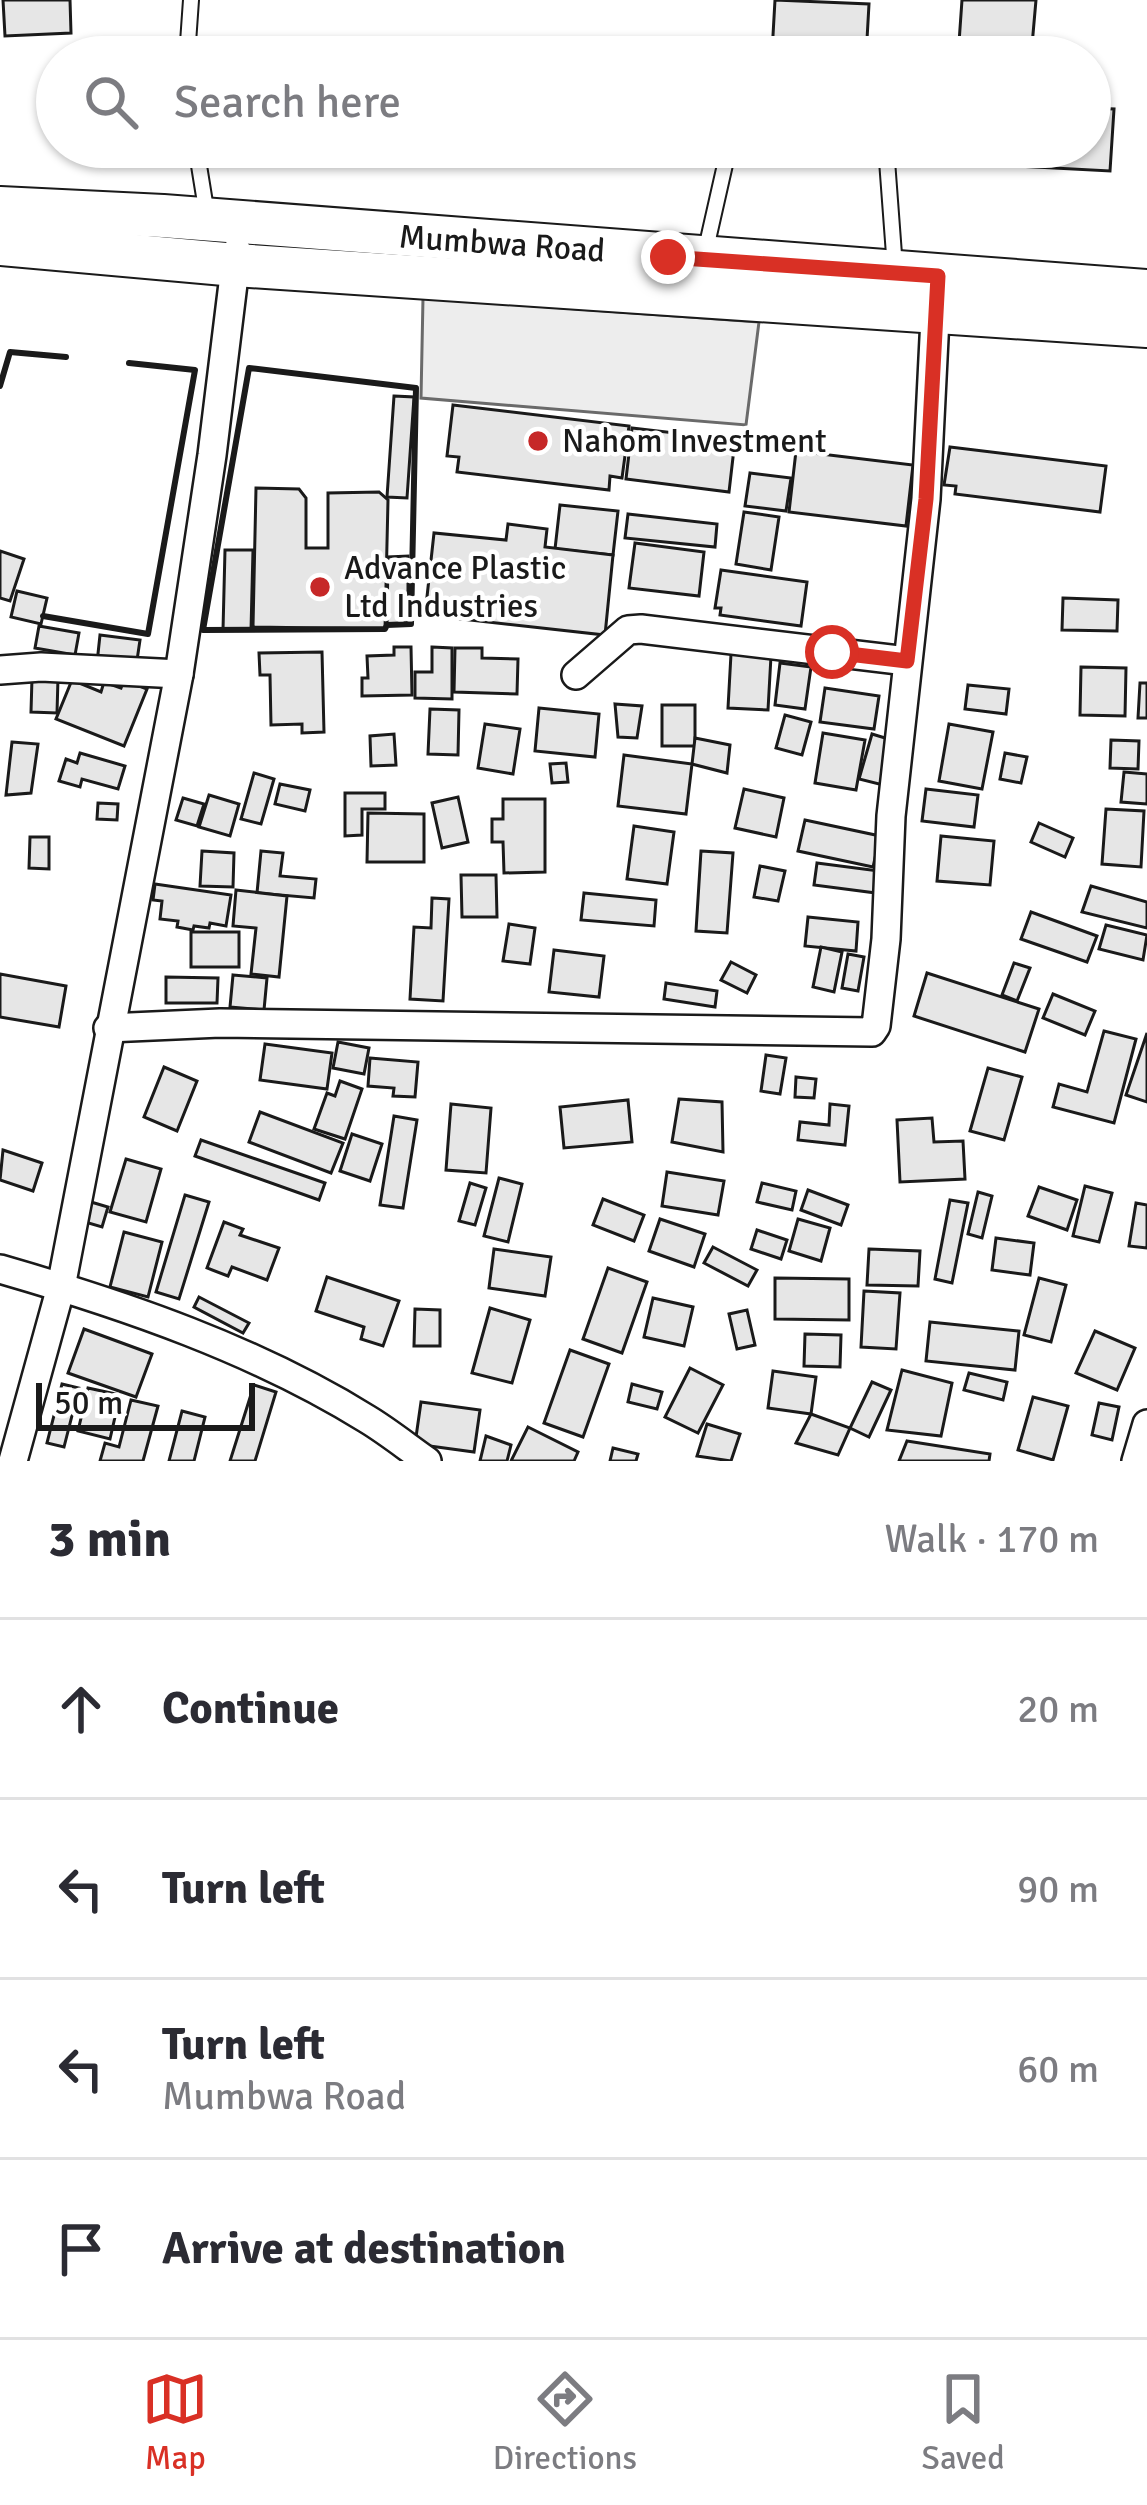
<!DOCTYPE html>
<meta charset="utf-8">
<style>
:root{--surface:#fff;--page:#f7f7f7;--text:#2b2b33;--muted:#7c7c81;--line:#e1e1e2;--accent:#d93025}
body{margin:0;font-family:Signika,sans-serif;background:var(--page);color:var(--text)}
.scale{position:absolute;left:36px;bottom:30px;width:219px;box-sizing:border-box;padding-left:12px;border:6px solid #1a1a1a;border-top:0;font-size:33px;line-height:42px;white-space:nowrap;color:#1a1a1a;-webkit-text-stroke:9px #fff;paint-order:stroke}
.stop{position:absolute;width:36px;height:36px;margin:-27px;border:9px solid #d93025;border-radius:50%;background:#fff}
.stop.end{background:#d93025;border-color:#fff;box-shadow:0 3px 12px #0008}
.list{margin:0;padding:0;list-style:none}
h2{display:flex;justify-content:space-between;align-items:center;height:156px;margin:0;padding:0 48px;font-size:51px}
h2 small{font-size:39px;font-weight:400;color:var(--muted)}
.list li{display:grid;grid-template-columns:78px 1fr auto;gap:36px;align-items:center;box-sizing:border-box;height:180px;padding:0 48px;border-top:3px solid var(--line)}
.list b{display:block;font-size:45px;white-space:nowrap}
.list p{margin:0;font-size:39px;white-space:nowrap;color:var(--muted)}
.list em{font-size:39px;font-style:normal;color:var(--muted)}
.icon{flex:none;width:66px;height:66px;fill:none;stroke:currentColor;stroke-width:2;stroke-linecap:round;stroke-linejoin:round}
.map{position:relative;flex:none;width:1147px;height:1461px;overflow:hidden}
.search{position:absolute;background:var(--surface);box-shadow:0 3px 9px #0004;left:36px;right:36px;top:36px;height:132px;display:flex;align-items:center;gap:30px;box-sizing:border-box;padding:0 42px;border-radius:66px;color:var(--muted);font-size:45px}
.sheet{height:876px;background:var(--surface)}
nav{display:flex;justify-content:space-around;align-items:center;box-sizing:border-box;height:168px;border-top:3px solid var(--line);background:var(--surface);font-size:33px;color:var(--muted)}
nav a{display:grid;justify-items:center;gap:6px}
nav .on{color:var(--accent)}
.map>svg:first-child{display:block}
.parking{fill:#ededed;stroke:#6a6a6a;stroke-width:3}
.building{fill:#e6e6e6;stroke:#1a1a1a;stroke-width:3}
.lines{fill:none;stroke-linecap:round;stroke-linejoin:round}
.lane-casing{stroke:#1a1a1a;stroke-width:18}
.street-casing{stroke:#1a1a1a;stroke-width:32}
.primary-casing{stroke:#1a1a1a;stroke-width:46}
.lane{stroke:#fff;stroke-width:14}
.street{stroke:#fff;stroke-width:27}
.primary{stroke:#fff;stroke-width:42}
.wall{stroke:#1a1a1a;stroke-width:6}
.route{stroke:#d93025;stroke-width:15}
.poi-dot{fill:#c62828;stroke:#fff;stroke-width:4.5}
.labels{text-anchor:middle;dominant-baseline:central;stroke-width:9;stroke-linejoin:round;paint-order:stroke}
.street-label{font-size:33px;fill:#1a1a1a;stroke:#fff}
.poi-label{font-size:33px;fill:#1a1a1a;stroke:#fff;text-anchor:start}
</style>
<div class="map">
<svg width="1147" height="1461" viewBox="0 0 1147 1461">
<rect width="100%" height="100%" fill="#fff"/>
<polygon class="parking" points="423,298 759,322 746,425 421,398"/>
<g class="building">
<polygon points="3,0 70,0 71,33 5,36"/>
<polygon points="775,0 869,4 866,57 772,53"/>
<polygon points="962,0 1036,0 1031,57 958,57"/>
<polygon points="1090,108 1114,109 1110,171 978,164 979,147 1090,147"/>
<polygon points="394,396 414,397 407,498 387,497"/>
<polygon points="453,405 629,426 622,478 610,476 609,490 457,472 459,457 447,456"/>
<polygon points="632,428 735,440 729,492 626,479"/>
<polygon points="950,447 1106,466 1100,512 955,494 956,486 944,485"/>
<polygon points="796,451 913,465 906,526 789,512"/>
<polygon points="750,473 791,478 786,511 745,506"/>
<polygon points="256,488 299,489 306,498 306,548 328,548 328,493 379,492 388,500 385,629 253,627"/>
<polygon points="560,505 618,511 613,555 555,549"/>
<polygon points="744,512 779,517 771,570 736,564"/>
<polygon points="628,514 717,524 715,547 625,538"/>
<polygon points="508,524 547,529 545,547 613,555 605,635 425,615 434,533 506,540"/>
<polygon points="635,543 704,552 699,596 629,588"/>
<polygon points="225,550 253,550 251,630 223,630"/>
<polygon points="0,551 24,559 10,601 0,598"/>
<polygon points="408,556 408,625 387,625 388,557"/>
<polygon points="721,570 807,582 801,626 720,615 721,608 715,608"/>
<polygon points="17,591 47,598 41,624 11,617"/>
<polygon points="1063,598 1118,600 1117,631 1062,630"/>
<polygon points="39,626 79,633 75,655 35,648"/>
<polygon points="100,635 140,640 136,667 97,663"/>
<polygon points="394,647 411,647 412,695 362,696 362,678 368,678 367,656 394,655"/>
<polygon points="432,647 452,648 452,699 415,698 415,672 432,672"/>
<polygon points="455,648 482,648 482,658 518,659 517,694 454,692"/>
<polygon points="322,652 324,732 302,733 302,724 271,725 270,675 260,675 259,653"/>
<polygon points="731,654 771,656 768,710 728,708"/>
<polygon points="780,663 811,667 805,709 775,705"/>
<polygon points="1081,667 1126,668 1125,716 1080,715"/>
<polygon points="32,678 58,678 57,713 31,712"/>
<polygon points="72,680 101,692 104,682 121,688 124,680 147,689 124,746 56,719"/>
<polygon points="1140,683 1147,683 1147,718 1138,718"/>
<polygon points="968,685 1009,689 1006,714 965,709"/>
<polygon points="825,688 879,696 874,729 820,722"/>
<polygon points="615,704 642,706 637,738 618,737"/>
<rect x="662" y="705" width="33" height="41"/>
<polygon points="539,708 599,714 595,757 535,751"/>
<polygon points="430,709 459,710 458,755 428,754"/>
<polygon points="785,715 811,722 802,755 776,748"/>
<polygon points="485,724 520,729 513,774 478,768"/>
<polygon points="949,724 993,732 982,789 939,781"/>
<polygon points="823,733 865,740 856,790 815,783"/>
<polygon points="394,734 396,765 371,766 370,736"/>
<polygon points="872,734 895,741 883,785 859,779"/>
<polygon points="695,738 730,745 727,773 692,764"/>
<polygon points="1111,740 1139,741 1138,769 1110,768"/>
<polygon points="12,742 38,744 31,793 6,795"/>
<polygon points="80,753 125,766 118,789 82,779 80,787 59,781 66,759 77,763"/>
<polygon points="1005,753 1027,757 1021,783 1000,779"/>
<polygon points="624,755 692,764 686,814 618,806"/>
<polygon points="566,763 568,782 552,783 550,764"/>
<polygon points="1124,772 1147,774 1147,804 1121,802"/>
<polygon points="254,773 274,779 261,824 241,819"/>
<polygon points="280,784 310,790 305,811 275,804"/>
<polygon points="744,789 784,798 776,837 735,828"/>
<polygon points="926,789 978,795 974,827 922,821"/>
<polygon points="345,793 385,793 385,809 362,809 362,835 345,836"/>
<polygon points="209,795 239,804 230,836 199,827"/>
<polygon points="458,797 468,842 442,848 432,803"/>
<polygon points="183,798 204,804 197,826 176,820"/>
<polygon points="503,799 545,799 545,872 504,873 503,842 492,842 492,819 503,819"/>
<polygon points="98,803 118,804 117,820 97,819"/>
<polygon points="1106,809 1144,811 1141,867 1102,864"/>
<polygon points="368,813 424,814 424,862 367,862"/>
<polygon points="805,820 880,836 873,867 798,851"/>
<polygon points="1039,823 1073,838 1065,857 1031,842"/>
<polygon points="634,826 674,832 667,884 627,879"/>
<polygon points="941,836 994,841 990,885 937,881"/>
<polygon points="30,837 49,837 49,869 29,868"/>
<polygon points="202,851 234,853 233,887 200,886"/>
<polygon points="261,851 283,853 280,876 316,879 314,898 257,893"/>
<polygon points="701,851 733,853 727,933 696,931"/>
<polygon points="817,863 879,871 876,893 814,885"/>
<polygon points="760,866 785,871 778,901 754,897"/>
<polygon points="461,875 496,875 497,917 462,917"/>
<polygon points="155,884 231,895 226,926 210,923 209,928 194,926 193,930 177,927 178,921 160,919 162,901 153,900"/>
<polygon points="1091,886 1147,902 1147,928 1082,912"/>
<polygon points="236,890 287,896 279,977 251,974 256,928 233,926"/>
<polygon points="584,893 656,900 654,926 581,920"/>
<polygon points="432,898 449,899 443,1001 410,999 414,927 431,928"/>
<polygon points="1031,912 1097,936 1087,962 1021,939"/>
<polygon points="808,917 858,922 856,951 805,946"/>
<polygon points="509,924 535,928 530,964 503,961"/>
<polygon points="1106,925 1147,935 1143,960 1099,949"/>
<rect x="191" y="932" width="48" height="35"/>
<polygon points="821,947 842,952 834,992 813,987"/>
<polygon points="554,950 604,956 599,997 549,992"/>
<polygon points="848,954 864,957 858,991 842,988"/>
<polygon points="731,962 756,975 747,993 721,980"/>
<polygon points="1014,963 1030,968 1017,1001 1002,995"/>
<polygon points="927,973 1039,1009 1025,1052 914,1016"/>
<polygon points="0,974 66,986 59,1027 0,1017"/>
<polygon points="233,975 267,978 264,1010 230,1007"/>
<polygon points="166,977 218,978 217,1003 166,1003"/>
<polygon points="666,983 717,991 715,1007 664,999"/>
<polygon points="1053,994 1095,1011 1085,1035 1043,1018"/>
<polygon points="1104,1031 1136,1039 1114,1123 1053,1107 1059,1084 1087,1092"/>
<polygon points="1147,1033 1147,1102 1126,1095"/>
<polygon points="338,1042 369,1048 364,1074 333,1068"/>
<polygon points="265,1044 332,1053 327,1089 260,1080"/>
<polygon points="766,1055 786,1058 780,1094 761,1091"/>
<polygon points="370,1058 418,1062 415,1097 393,1096 394,1088 368,1086"/>
<polygon points="164,1067 197,1081 177,1131 144,1117"/>
<polygon points="988,1068 1022,1077 1004,1140 970,1131"/>
<polygon points="796,1077 816,1079 814,1098 795,1097"/>
<polygon points="340,1081 362,1089 345,1139 314,1129 327,1093 335,1096"/>
<polygon points="679,1099 722,1102 723,1152 672,1142"/>
<polygon points="628,1100 632,1142 564,1148 560,1107"/>
<polygon points="451,1104 491,1108 486,1173 446,1170"/>
<polygon points="830,1104 849,1106 845,1145 798,1140 800,1122 829,1125"/>
<polygon points="260,1112 343,1143 331,1173 249,1142"/>
<polygon points="394,1116 417,1120 403,1208 380,1205"/>
<polygon points="932,1118 934,1142 963,1141 965,1179 900,1182 897,1120"/>
<polygon points="352,1134 382,1144 370,1181 340,1171"/>
<polygon points="201,1140 325,1183 319,1200 195,1156"/>
<polygon points="3,1150 42,1163 33,1191 0,1180"/>
<polygon points="126,1159 161,1169 146,1222 110,1212"/>
<polygon points="667,1172 724,1181 718,1215 662,1206"/>
<polygon points="499,1178 522,1184 508,1242 484,1236"/>
<polygon points="470,1183 486,1188 475,1225 459,1221"/>
<polygon points="762,1183 796,1191 792,1210 757,1202"/>
<polygon points="1085,1186 1112,1193 1099,1242 1073,1236"/>
<polygon points="1039,1187 1077,1200 1067,1230 1028,1216"/>
<polygon points="808,1190 848,1205 841,1225 801,1210"/>
<polygon points="978,1192 992,1196 982,1238 968,1234"/>
<polygon points="185,1195 209,1202 179,1299 156,1292"/>
<polygon points="603,1199 644,1215 634,1241 593,1225"/>
<polygon points="950,1200 968,1203 952,1283 935,1279"/>
<polygon points="91,1202 108,1207 102,1227 85,1222"/>
<polygon points="1136,1203 1147,1205 1147,1248 1129,1246"/>
<polygon points="660,1219 705,1234 694,1267 649,1251"/>
<polygon points="798,1219 830,1228 821,1261 789,1251"/>
<polygon points="224,1222 243,1229 240,1235 279,1248 267,1280 232,1267 228,1276 207,1268"/>
<polygon points="757,1230 787,1240 781,1259 751,1249"/>
<polygon points="124,1232 162,1242 148,1297 110,1287"/>
<polygon points="996,1238 1034,1243 1030,1275 992,1270"/>
<polygon points="713,1247 757,1270 748,1286 704,1263"/>
<polygon points="494,1249 551,1257 545,1296 489,1288"/>
<polygon points="869,1249 920,1251 918,1286 867,1285"/>
<polygon points="608,1268 647,1282 622,1353 583,1339"/>
<polygon points="327,1277 399,1301 383,1346 361,1339 364,1327 316,1311"/>
<polygon points="775,1278 849,1279 849,1320 775,1319"/>
<polygon points="1039,1278 1066,1285 1051,1342 1024,1335"/>
<polygon points="864,1291 900,1293 896,1349 861,1347"/>
<polygon points="199,1297 249,1323 243,1333 194,1307"/>
<polygon points="653,1298 693,1307 684,1346 644,1337"/>
<polygon points="490,1308 530,1320 512,1383 472,1373"/>
<polygon points="415,1309 440,1310 440,1346 414,1346"/>
<polygon points="747,1310 755,1345 737,1349 729,1314"/>
<polygon points="930,1322 1019,1331 1015,1370 926,1361"/>
<polygon points="84,1329 152,1354 136,1397 68,1373"/>
<polygon points="1095,1331 1135,1348 1117,1390 1076,1373"/>
<polygon points="805,1334 841,1335 840,1367 804,1366"/>
<polygon points="570,1350 609,1364 583,1437 544,1423"/>
<polygon points="690,1368 723,1385 698,1433 665,1417"/>
<polygon points="902,1370 952,1383 941,1436 887,1430"/>
<polygon points="773,1371 816,1377 811,1414 768,1408"/>
<polygon points="969,1373 1007,1382 1003,1400 964,1390"/>
<polygon points="872,1382 891,1390 869,1437 850,1428"/>
<polygon points="62,1384 79,1388 64,1447 47,1443"/>
<polygon points="632,1384 662,1392 657,1409 628,1402"/>
<polygon points="254,1385 276,1392 255,1461 230,1461"/>
<polygon points="88,1388 120,1395 110,1439 78,1431"/>
<polygon points="1033,1397 1068,1406 1053,1460 1018,1450"/>
<polygon points="131,1400 158,1406 143,1461 100,1461 105,1443 119,1447"/>
<polygon points="421,1402 480,1410 474,1452 415,1444"/>
<polygon points="1099,1403 1119,1407 1112,1440 1092,1435"/>
<polygon points="182,1411 205,1417 194,1461 169,1461"/>
<polygon points="811,1414 850,1428 838,1455 796,1443"/>
<polygon points="707,1424 740,1434 731,1461 697,1456"/>
<polygon points="528,1427 578,1452 574,1461 511,1461"/>
<polygon points="486,1436 511,1445 507,1461 480,1461"/>
<polygon points="907,1441 990,1454 989,1461 899,1461"/>
<polygon points="613,1448 638,1454 636,1461 610,1461"/>
</g>
<g class="lines">
<g class="lane-casing">
<g id="lane">
<polyline points="187,57 191,0"/>
<polyline points="196,147 207,215"/>
<polyline points="886,147 895,268"/>
<polyline points="705,253 729,147"/>
</g>
</g>
<g class="street-casing">
<g id="street">
<polyline points="0,670 41,667 179,674"/>
<polyline points="576,675 628,630 641,629 907,661"/>
<polyline points="108,1028 220,1023 872,1032 876,1026 886,939 891,816 926,499 936,298"/>
<path d="M0 1269C125 1305 256 1350 367 1419 387 1431 407 1447 427 1461"/>
<polyline points="13,1461 61,1287 179,674 212,455 237,251"/>
<polyline points="1136,1461 1147,1424"/>
</g>
</g>
<g class="primary-casing">
<g id="primary">
<polyline points="0,208 163,216 1147,291"/>
<polyline points="0,244 236,265 1147,326"/>
</g>
</g>
<use href="#lane" class="lane"/>
<use href="#street" class="street"/>
<use href="#primary" class="primary"/>
<g class="wall">
<polygon points="249,368 416,388 411,624 387,625 385,629 203,630"/>
<polyline points="0,386 10,352 66,357"/>
<polyline points="43,616 148,634 195,370 129,363"/>
</g>
</g>
<g class="lines">
<polyline class="route" points="668,257 938,276 926,499 907,661 832,652"/>
</g>
<g class="poi-dot">
<circle cx="538" cy="441" r="12"/>
<circle cx="320" cy="587" r="12"/>
</g>
<g class="labels">
<g class="street-label">
<text transform="translate(502 244) rotate(4)">Mumbwa Road</text>
</g>
<g class="poi-label">
<text x="562" y="441">Nahom Investment</text>
<text x="344" y="568">Advance Plastic<tspan x="344" dy="38">Ltd Industries</tspan></text>
</g>
</g>
</svg>
<div class="scale">50 m</div>
<div class="stop" style="left:832px;top:652px"></div>
<div class="stop end" style="left:668px;top:257px"></div>
<div class="search"><svg class="icon" aria-label="search" viewBox="0 0 24 24"><circle cx="10" cy="10" r="6"/><path d="M15 15l6 6"/></svg>Search here</div>
</div>
<section class="sheet">
<h2>3 min<small>Walk · 170 m</small></h2>
<ul class="list">
<li><svg class="icon" aria-label="ahead" viewBox="0 0 24 24"><path d="M12 20V5M6 11l6-6 6 6"/></svg><div><b>Continue</b></div><em>20 m</em></li>
<li><svg class="icon" aria-label="left" viewBox="0 0 24 24"><path d="M17 20v-9H6M10 6l-5 5 5 5"/></svg><div><b>Turn left</b></div><em>90 m</em></li>
<li><svg class="icon" aria-label="left" viewBox="0 0 24 24"><path d="M17 20v-9H6M10 6l-5 5 5 5"/></svg><div><b>Turn left</b><p>Mumbwa Road</p></div><em>60 m</em></li>
<li><svg class="icon" aria-label="arrive" viewBox="0 0 24 24"><path d="M6 21V4h12l-3 4 3 4H6"/></svg><div><b>Arrive at destination</b></div></li>
</ul>
</section>
<nav>
<a class="on"><svg class="icon" aria-label="map" viewBox="0 0 24 24"><path d="M3 6l6-2 6 2 6-2v14l-6 2-6-2-6 2zM9 4v14M15 6v14"/></svg>Map</a>
<a><svg class="icon" aria-label="directions" viewBox="0 0 24 24"><path d="M12 3l9 9-9 9-9-9zM9 14v-3h6M13 9l2 2-2 2"/></svg>Directions</a>
<a><svg class="icon" aria-label="saved" viewBox="0 0 24 24"><path d="M7 4h10v16l-5-4-5 4z"/></svg>Saved</a>
</nav>
